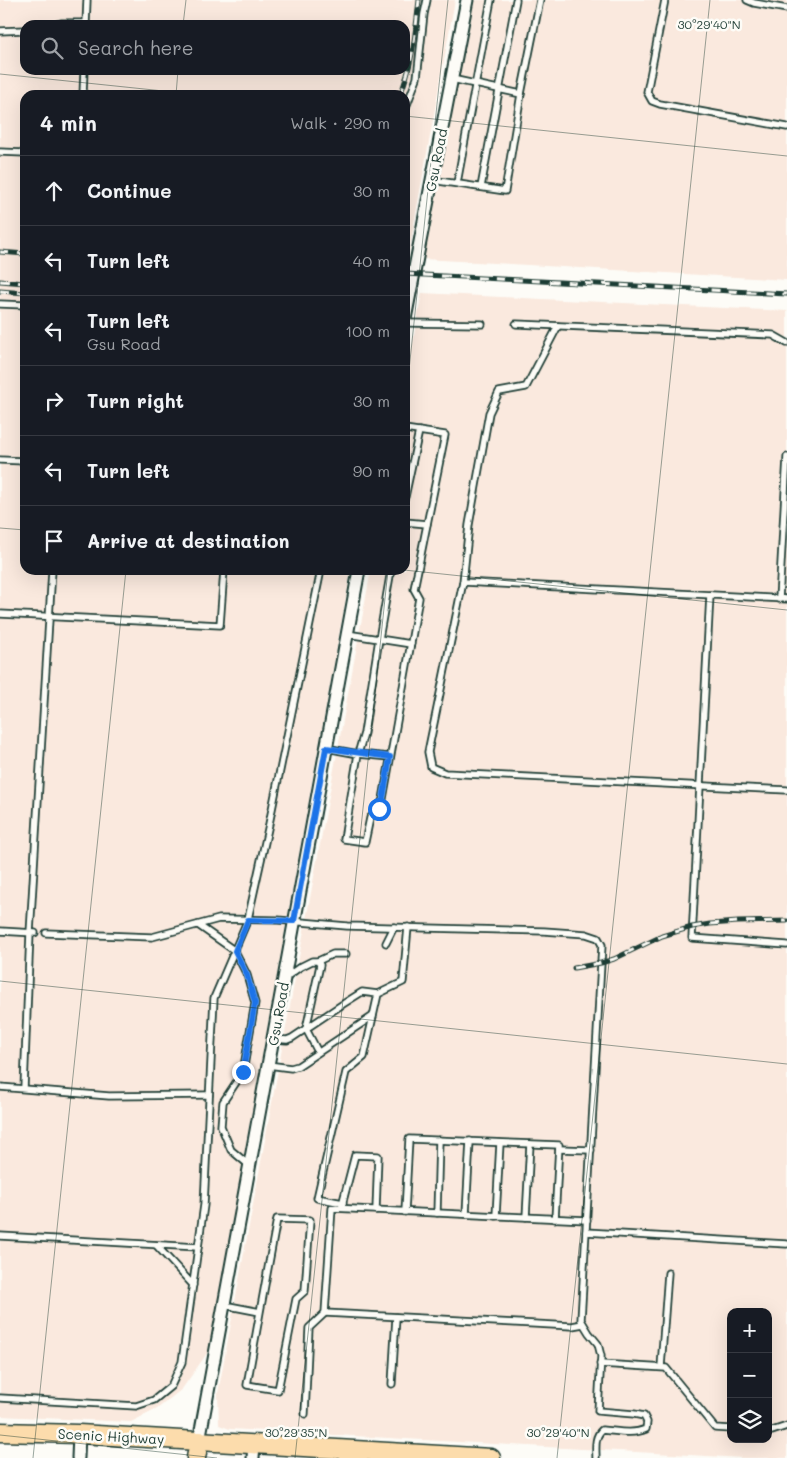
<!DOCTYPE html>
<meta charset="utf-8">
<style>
:root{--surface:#171b24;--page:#20242c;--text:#f1f3f6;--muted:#9ea1a6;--line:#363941}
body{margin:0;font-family:Mali,sans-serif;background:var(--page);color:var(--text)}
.controls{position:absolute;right:15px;bottom:15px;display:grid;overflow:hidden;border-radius:10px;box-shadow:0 5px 20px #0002}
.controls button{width:45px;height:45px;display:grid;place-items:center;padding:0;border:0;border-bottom:1px solid var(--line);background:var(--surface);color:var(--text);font:25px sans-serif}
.stop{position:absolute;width:15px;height:15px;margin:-11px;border:4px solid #1a73e8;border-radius:50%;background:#fff}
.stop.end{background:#1a73e8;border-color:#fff;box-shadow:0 1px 5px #0008}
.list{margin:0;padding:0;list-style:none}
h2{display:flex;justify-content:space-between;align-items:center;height:65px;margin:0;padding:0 20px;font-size:21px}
h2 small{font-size:16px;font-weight:400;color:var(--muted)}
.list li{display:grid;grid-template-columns:32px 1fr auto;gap:15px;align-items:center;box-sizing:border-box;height:70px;padding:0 20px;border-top:1px solid var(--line)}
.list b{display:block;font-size:19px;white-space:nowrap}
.list p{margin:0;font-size:16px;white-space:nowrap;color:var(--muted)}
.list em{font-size:16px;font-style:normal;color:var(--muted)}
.icon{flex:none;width:28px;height:28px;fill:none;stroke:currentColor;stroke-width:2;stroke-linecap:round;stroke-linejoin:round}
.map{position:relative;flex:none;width:787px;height:1458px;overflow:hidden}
.search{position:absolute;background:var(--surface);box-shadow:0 5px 20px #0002;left:20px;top:20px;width:390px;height:55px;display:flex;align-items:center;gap:12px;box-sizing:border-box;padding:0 18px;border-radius:15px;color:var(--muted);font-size:19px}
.panel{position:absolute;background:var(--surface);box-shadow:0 5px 20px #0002;left:20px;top:90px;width:390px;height:485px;border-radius:15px}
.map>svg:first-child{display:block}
.built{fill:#fae9de;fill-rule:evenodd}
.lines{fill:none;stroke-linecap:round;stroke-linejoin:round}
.service-casing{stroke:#1f3d34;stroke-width:9}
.minor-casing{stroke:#1f3d34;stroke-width:15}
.primary-casing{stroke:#1f3d34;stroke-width:21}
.service{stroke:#fdfcf7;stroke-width:5.5}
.minor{stroke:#fdfcf7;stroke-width:11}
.primary{stroke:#fcdcac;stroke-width:18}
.rail-casing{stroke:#1f3d34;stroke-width:5}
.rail{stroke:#fdfcf7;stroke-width:3;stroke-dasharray:9;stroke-linecap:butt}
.route{stroke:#1a73e8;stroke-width:6}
.ticks{fill:none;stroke:#1f3d34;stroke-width:1;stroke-opacity:0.45}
.labels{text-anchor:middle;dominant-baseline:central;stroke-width:5;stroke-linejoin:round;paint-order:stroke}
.street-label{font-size:14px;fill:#1f3d34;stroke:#fdfcf7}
.ticks-label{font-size:12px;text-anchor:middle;fill:#1f3d34;stroke:#fdfcf7;stroke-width:5;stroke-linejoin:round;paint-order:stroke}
</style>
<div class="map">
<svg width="787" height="1458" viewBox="0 0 787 1458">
<rect width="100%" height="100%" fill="#fdfcf7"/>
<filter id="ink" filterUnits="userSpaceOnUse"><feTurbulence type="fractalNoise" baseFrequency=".02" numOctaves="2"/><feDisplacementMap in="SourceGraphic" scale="10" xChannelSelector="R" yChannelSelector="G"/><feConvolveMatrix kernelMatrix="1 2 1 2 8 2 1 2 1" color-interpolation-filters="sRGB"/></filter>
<g filter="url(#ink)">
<g class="built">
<path d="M0 0H455L405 273V95H25V570H351L208 1352 182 1389 157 1409 131 1422 0 1416ZM25 25H405V70H25Z"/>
<polygon points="471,0 787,0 787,280 423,259"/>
<path d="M422 293 787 311V1458H743L230 1429 219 1425 218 1393 371 570H405V384ZM731 1312H768V1439H731Z"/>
</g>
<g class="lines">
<g class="service-casing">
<g id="service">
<polyline points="665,0 647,92 652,101 660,104 787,127"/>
<polyline points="747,0 754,3 787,9"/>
<polyline points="53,25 61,23 86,23"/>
<polyline points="86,25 87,0"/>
<polyline points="0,31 25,30"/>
<polyline points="521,94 540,0"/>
<polyline points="83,95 84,70"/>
<polyline points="405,110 417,78 424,14 427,0"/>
<polyline points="0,152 25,153"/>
<polyline points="432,180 505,191 521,94 452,79"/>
<polyline points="457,183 491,0"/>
<polyline points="481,187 516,0"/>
<polyline points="0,304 25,305"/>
<polyline points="405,323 482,324"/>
<polyline points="516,324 773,335 787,343"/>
<polyline points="558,326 526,387 499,392 489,413 469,525 463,582 428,752 431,767 445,773 787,790"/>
<polyline points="0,460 25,461"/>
<polyline points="405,497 419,431"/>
<polyline points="405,522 427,524"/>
<polyline points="463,582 787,599"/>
<polyline points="710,595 692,938 787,945"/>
<polyline points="779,599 787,457"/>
<polyline points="0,614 220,625 224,570"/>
<polyline points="347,634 379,639 391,570"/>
<polyline points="326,748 358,754 344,839 365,842 370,818 379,809 383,799 419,598 414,589 445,435 405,429"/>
<polyline points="390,757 358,754 364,733 379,639 411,644"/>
<polyline points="198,925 235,951 247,975 255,1003 243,1072 223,1102 221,1126 231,1150 250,1166"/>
<polyline points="0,931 35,933"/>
<path d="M46 933 152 937 219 919 278 920 347 926 544 931 586 934 598 938 602 945 581 1320 589 1333 598 1344 601 1356 598 1411 634 1414 644 1416 647 1422 646 1429C632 1435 617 1431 602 1430 594 1437 596 1448 596 1458"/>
<polyline points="386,943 394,927"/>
<polyline points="318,961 333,954 346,954"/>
<polyline points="286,977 300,967 312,961 318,961 320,965 306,1029 318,1052"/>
<polyline points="273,1039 287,1040 292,1038 343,1004 362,992 378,994"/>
<polyline points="268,1065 291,1068 298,1066 373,1016"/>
<polyline points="0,1087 109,1096 209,1095"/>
<polyline points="24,1088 30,933 52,570"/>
<polyline points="559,1149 591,1150"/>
<polyline points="343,1203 317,1198 346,1072 364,1057 378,994 403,982 408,927"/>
<polyline points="342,1205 355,1155 378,1156 376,1210"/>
<polyline points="405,1212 409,1139 559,1145 555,1219"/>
<polyline points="437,1213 439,1140"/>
<polyline points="466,1214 470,1141"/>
<polyline points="496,1216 500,1143"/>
<polyline points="526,1217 530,1144"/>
<polyline points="586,1232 787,1244"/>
<polyline points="0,1236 198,1247"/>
<polyline points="156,1245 193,1285"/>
<polyline points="224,1305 260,1312 247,1385 278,1390 296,1299 305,1291 310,1220 277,1219 260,1312"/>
<polyline points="583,1324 572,1326 325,1313 332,1208 587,1220"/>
<polyline points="600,1364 666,1368 715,1428 731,1429"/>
<polyline points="661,1367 668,1273"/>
<polyline points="392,1384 396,1317"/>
<polyline points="0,1398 136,1406 154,1400 171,1386 182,1362 204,1205 214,998 248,919 269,824 321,570"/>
<polyline points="305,1414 309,1328 325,1313"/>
<polyline points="768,1431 772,1431 787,1426"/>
</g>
</g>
<g class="minor-casing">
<g id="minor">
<polyline points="405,319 467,0"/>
<polyline points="199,1441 359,570"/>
<polyline points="78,1458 79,1434"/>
<polyline points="253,1458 254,1443"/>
</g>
</g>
<g class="primary-casing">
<g id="primary">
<polyline points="0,1432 79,1434 491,1458"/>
<polyline points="196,1458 199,1441"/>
</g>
</g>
<use href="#service" class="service"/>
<use href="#minor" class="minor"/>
<use href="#primary" class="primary"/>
<g class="rail-casing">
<g id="rail">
<path d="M400 95C413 64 415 34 419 0"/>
<polyline points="0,252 25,254"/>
<polyline points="405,274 787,294"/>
<polyline points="0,281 25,283"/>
<polyline points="0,291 25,293"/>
<polyline points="574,968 601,963 614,959 662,936 692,927 710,924 738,922 787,921"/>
</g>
</g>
<use href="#rail" class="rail"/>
</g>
</g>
<g class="lines" filter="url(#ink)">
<polyline class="route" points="243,1072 255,1003 247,975 235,951 248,920 294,921 326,748 390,757 383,799 379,809"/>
</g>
<path class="ticks" d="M183 25 186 0M0 74 202 95M176 95 178 70M405 116 787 156M405 408 448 0M0 528 25 530M404 570 787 610M0 981 787 1064M0 1435 217 1458M33 1458 126 570M295 1458 388 570M557 1458 710 0"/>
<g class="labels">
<g class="street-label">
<text transform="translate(436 160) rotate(-79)">Gsu Road</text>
<text transform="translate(278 1014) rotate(-80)">Gsu Road</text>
<text transform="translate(111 1436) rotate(3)">Scenic Highway</text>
</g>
</g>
<g class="ticks-label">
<text x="709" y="29">30°29'40"N</text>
<text x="296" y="1437">30°29'35"N</text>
<text x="558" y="1437">30°29'40"N</text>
</g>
</svg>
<div class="controls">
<button>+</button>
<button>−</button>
<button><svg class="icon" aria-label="layers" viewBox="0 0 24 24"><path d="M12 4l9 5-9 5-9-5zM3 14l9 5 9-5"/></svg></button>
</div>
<div class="stop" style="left:379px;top:809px"></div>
<div class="stop end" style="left:243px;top:1072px"></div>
<div class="search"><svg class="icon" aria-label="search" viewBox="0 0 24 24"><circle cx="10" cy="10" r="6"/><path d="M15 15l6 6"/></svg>Search here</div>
<section class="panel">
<h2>4 min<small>Walk · 290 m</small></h2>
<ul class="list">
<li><svg class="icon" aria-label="ahead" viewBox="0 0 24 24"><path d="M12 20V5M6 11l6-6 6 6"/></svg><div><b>Continue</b></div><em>30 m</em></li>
<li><svg class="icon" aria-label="left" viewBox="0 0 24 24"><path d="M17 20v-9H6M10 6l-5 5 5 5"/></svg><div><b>Turn left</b></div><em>40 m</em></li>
<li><svg class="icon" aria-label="left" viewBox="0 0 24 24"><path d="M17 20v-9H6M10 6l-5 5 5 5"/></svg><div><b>Turn left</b><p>Gsu Road</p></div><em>100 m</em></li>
<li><svg class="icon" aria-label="right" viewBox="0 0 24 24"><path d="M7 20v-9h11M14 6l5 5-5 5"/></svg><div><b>Turn right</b></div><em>30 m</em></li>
<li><svg class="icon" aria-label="left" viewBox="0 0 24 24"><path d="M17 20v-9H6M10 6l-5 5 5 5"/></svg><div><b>Turn left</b></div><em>90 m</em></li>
<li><svg class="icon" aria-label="arrive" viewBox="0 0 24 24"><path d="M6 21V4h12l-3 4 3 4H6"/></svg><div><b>Arrive at destination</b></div></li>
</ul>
</section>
</div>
